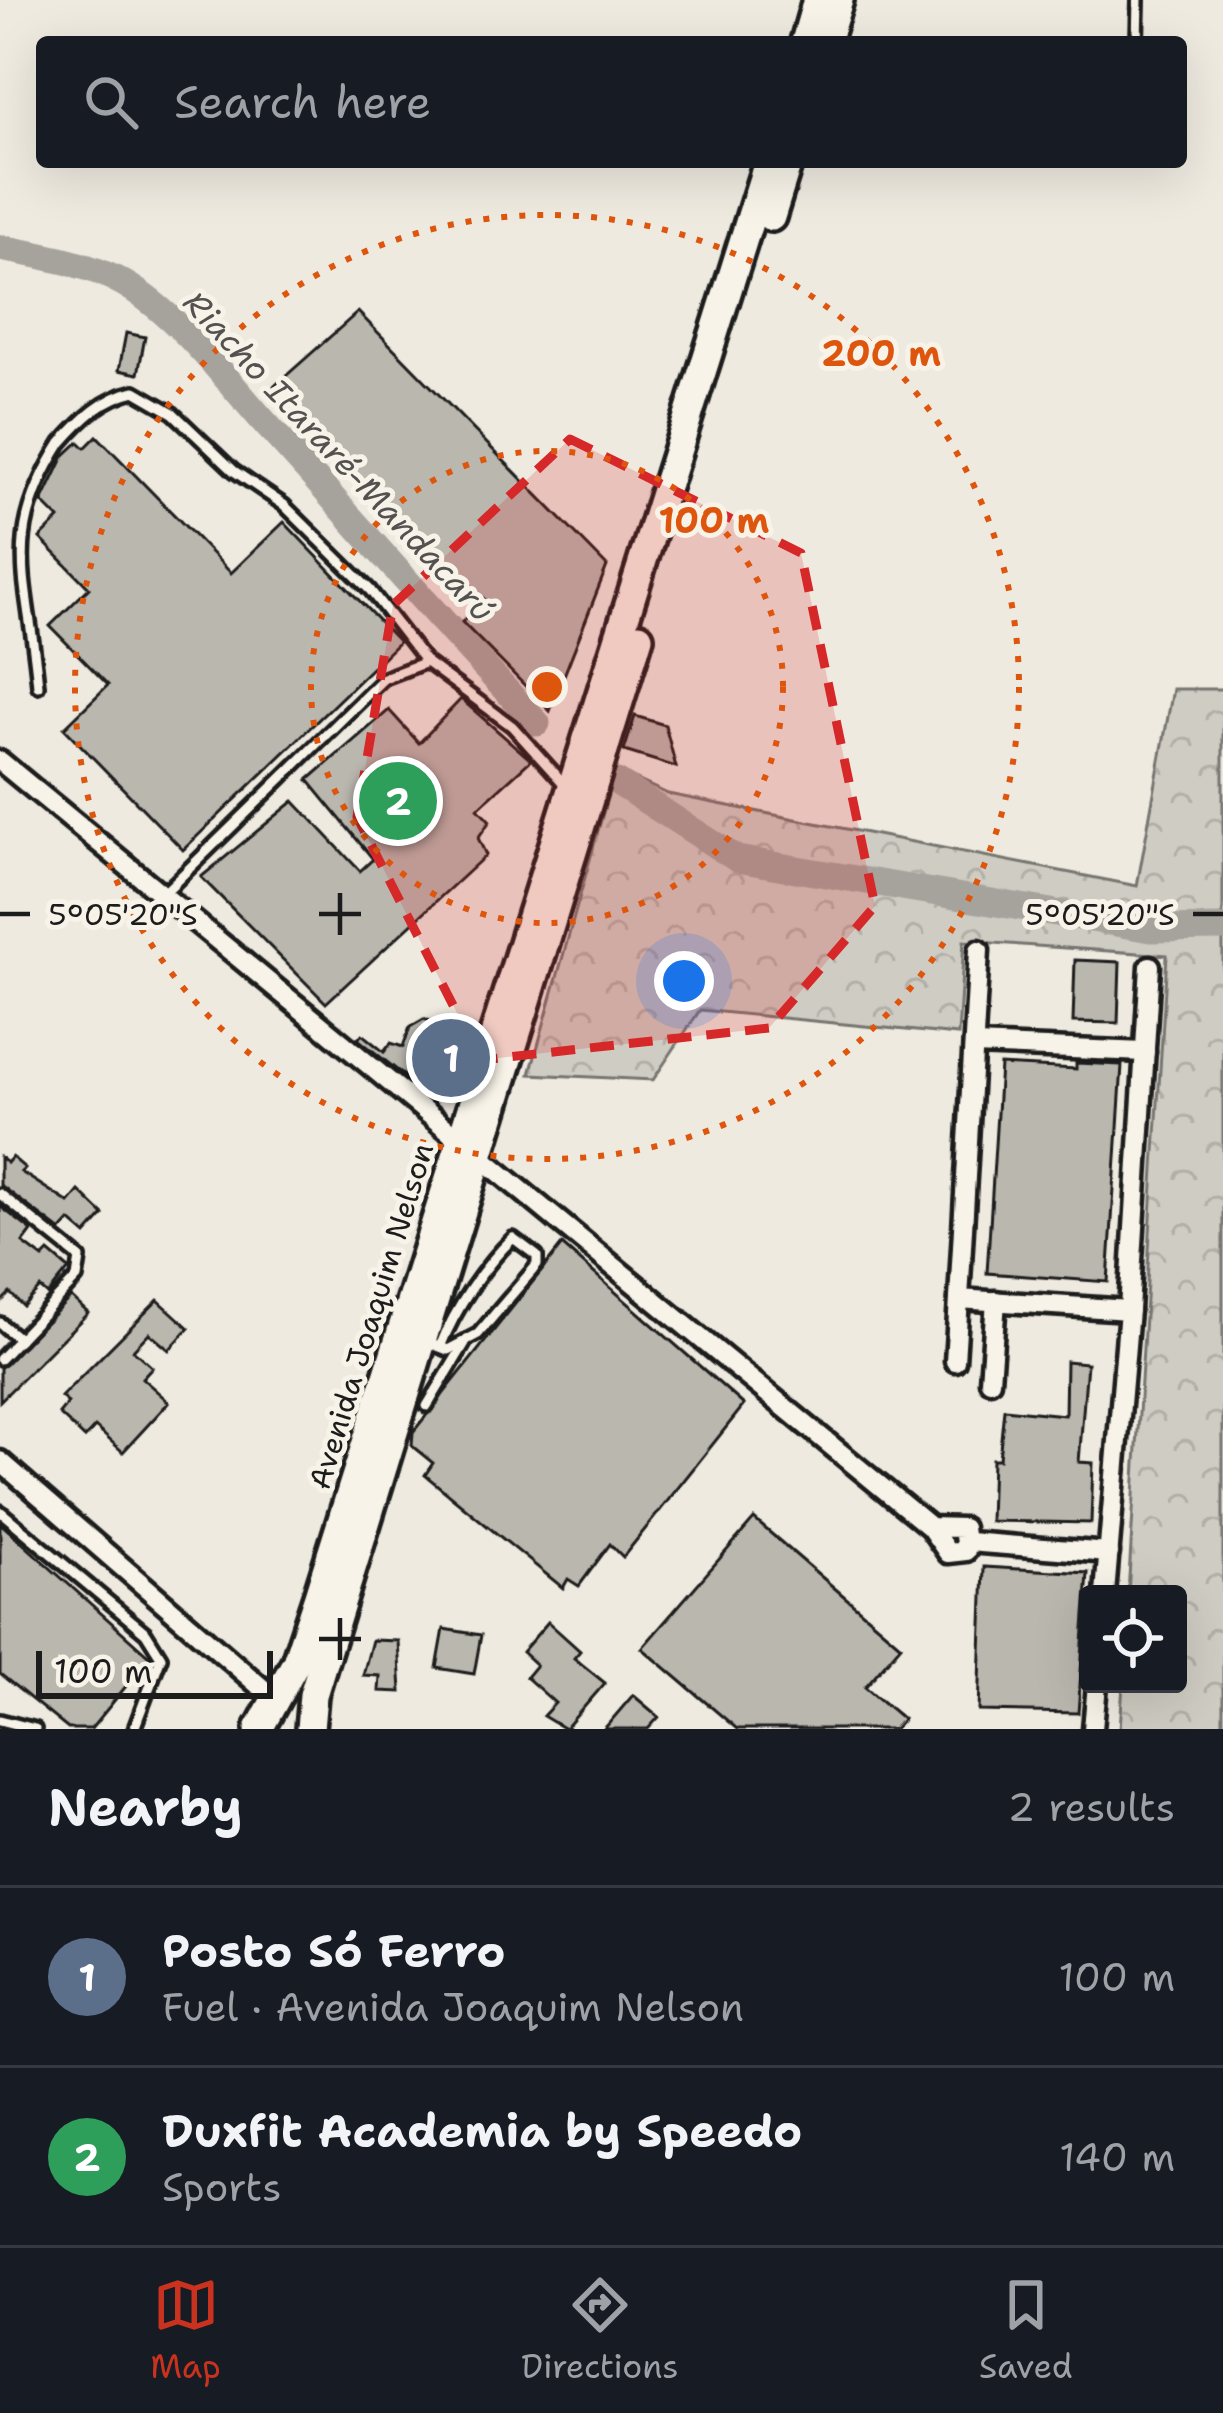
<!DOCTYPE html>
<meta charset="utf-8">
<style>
:root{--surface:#171b24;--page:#20242c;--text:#f1f3f6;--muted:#9ea1a6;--line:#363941;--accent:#c8321e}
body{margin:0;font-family:"Shantell Sans",sans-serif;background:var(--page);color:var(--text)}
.controls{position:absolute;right:36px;bottom:36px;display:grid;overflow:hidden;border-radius:12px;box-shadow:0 12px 48px #0002}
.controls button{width:108px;height:108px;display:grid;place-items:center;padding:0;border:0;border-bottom:3px solid var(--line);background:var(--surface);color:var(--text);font:60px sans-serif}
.scale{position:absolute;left:36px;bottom:30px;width:237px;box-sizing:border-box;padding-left:12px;border:6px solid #1c1c1c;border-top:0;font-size:33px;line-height:42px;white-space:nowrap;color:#1c1c1c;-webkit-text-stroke:9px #f7f3e8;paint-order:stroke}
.you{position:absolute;left:684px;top:981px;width:42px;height:42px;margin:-30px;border:9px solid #fff;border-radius:50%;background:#1a73e8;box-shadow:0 0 0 18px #1a73e833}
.badge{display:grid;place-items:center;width:78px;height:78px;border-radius:50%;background:var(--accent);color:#fff;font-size:39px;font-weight:700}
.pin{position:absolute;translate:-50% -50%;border:6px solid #fff;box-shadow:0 3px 12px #0006}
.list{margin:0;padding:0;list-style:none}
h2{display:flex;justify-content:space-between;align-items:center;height:156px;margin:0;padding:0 48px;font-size:51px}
h2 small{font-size:39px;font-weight:400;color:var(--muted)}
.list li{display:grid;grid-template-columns:78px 1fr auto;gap:36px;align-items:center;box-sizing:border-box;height:180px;padding:0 48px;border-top:3px solid var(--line)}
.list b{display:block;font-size:45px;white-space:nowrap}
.list p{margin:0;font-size:39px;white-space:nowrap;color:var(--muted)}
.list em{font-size:39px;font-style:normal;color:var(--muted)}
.icon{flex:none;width:66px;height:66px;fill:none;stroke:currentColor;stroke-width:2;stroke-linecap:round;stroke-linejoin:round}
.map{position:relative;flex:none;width:1223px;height:1729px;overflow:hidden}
.search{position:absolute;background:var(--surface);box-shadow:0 12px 48px #0002;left:36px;right:36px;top:36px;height:132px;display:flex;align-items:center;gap:30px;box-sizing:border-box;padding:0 42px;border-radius:12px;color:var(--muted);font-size:45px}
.sheet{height:516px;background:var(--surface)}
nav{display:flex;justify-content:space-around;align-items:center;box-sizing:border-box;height:168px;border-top:3px solid var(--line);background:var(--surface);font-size:33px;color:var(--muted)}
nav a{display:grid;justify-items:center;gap:6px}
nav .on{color:var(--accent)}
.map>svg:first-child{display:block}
.forest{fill:url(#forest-crowns);stroke:#767470;stroke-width:3}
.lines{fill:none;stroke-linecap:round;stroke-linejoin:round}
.river{stroke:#a6a39d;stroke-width:27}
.building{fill:#bab7af;stroke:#1c1c1c;stroke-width:3}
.service-casing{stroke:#1c1c1c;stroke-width:18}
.minor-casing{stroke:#1c1c1c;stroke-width:27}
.primary-casing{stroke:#1c1c1c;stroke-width:36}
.service{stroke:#f7f3e8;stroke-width:9}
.minor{stroke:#f7f3e8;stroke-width:18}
.primary{stroke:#f7f3e8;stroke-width:27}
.marked{fill:#d62828;fill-opacity:0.2;stroke:#d62828;stroke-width:9;stroke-dasharray:24 15;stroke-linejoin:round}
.ticks{fill:none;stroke:#1c1c1c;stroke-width:4.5}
.ring{fill:none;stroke:#de560d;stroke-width:6;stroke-dasharray:6 12}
.labels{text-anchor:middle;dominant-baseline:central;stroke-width:10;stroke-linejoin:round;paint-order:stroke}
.street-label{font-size:30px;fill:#1c1c1c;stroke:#f7f3e8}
.water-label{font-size:33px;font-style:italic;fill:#535250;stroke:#f7f3e8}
.ticks-label{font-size:30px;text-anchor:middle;fill:#1c1c1c;stroke:#f7f3e8;stroke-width:10;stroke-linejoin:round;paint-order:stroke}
.centre{fill:#de560d;stroke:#f7f3e8;stroke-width:6}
.ring-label{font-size:36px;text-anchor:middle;font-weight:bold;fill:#de560d;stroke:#f7f3e8;stroke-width:10;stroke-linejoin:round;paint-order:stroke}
</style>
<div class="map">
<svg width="1223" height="1729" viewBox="0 0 1223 1729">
<defs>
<pattern id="forest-crowns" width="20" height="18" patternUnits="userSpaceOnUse" patternTransform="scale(3)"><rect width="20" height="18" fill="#cfccc3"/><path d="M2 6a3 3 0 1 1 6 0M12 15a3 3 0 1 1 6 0" fill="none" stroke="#b1afa7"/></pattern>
</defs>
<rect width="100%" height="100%" fill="#eeeae0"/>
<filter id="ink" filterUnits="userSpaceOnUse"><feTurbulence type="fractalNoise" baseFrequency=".00833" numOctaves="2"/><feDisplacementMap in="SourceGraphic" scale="24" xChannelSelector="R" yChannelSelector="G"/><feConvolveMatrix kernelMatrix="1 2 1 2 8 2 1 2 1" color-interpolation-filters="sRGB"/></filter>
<g filter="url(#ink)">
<polygon class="forest" points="1173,689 1223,689 1223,1729 1120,1729 1123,1684 1178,1684 1178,1594 1128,1594 1167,955 964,941 958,1035 700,1010 653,1080 530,1074 615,770 668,794 1137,886"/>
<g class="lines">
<g class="river">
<path d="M0 248C42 256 85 262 123 283 178 314 224 377 266 424 357 524 444 626 537 723"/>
<polyline points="617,782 737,859 1151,929 1223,928"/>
</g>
</g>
<g class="building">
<polygon points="358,312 607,566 550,711 462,622 485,600 269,391"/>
<polygon points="126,333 145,337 138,374 119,370"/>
<polygon points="97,436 231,573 284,522 399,642 183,850 64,728 108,685 50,626 89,588 40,538 59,519 42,502 64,456 79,442 85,448"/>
<polygon points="461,699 531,760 478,808 490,821 478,838 486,855 326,1003 201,877 294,801 360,871 373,859 308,780 389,710 419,743"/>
<polygon points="635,716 665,725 676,767 624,751"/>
<polygon points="1075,960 1120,962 1118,1023 1073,1022"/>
<polygon points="424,1019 440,1024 429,1051 460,1030 468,1042 455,1082 441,1090 435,1077 414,1072 408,1079 358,1039 362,1034 384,1052 391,1043 403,1047 410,1027"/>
<polygon points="1076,1063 1122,1065 1108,1282 987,1273 1000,1065 1076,1069"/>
<polygon points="0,1157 7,1163 12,1157 25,1168 21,1172 69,1203 79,1191 104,1215 86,1235 70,1221 61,1231 0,1185"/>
<polygon points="0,1206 32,1231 23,1243 43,1258 49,1252 69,1269 48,1295 40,1288 23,1306 10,1293 0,1303"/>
<polygon points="562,1245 744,1405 623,1557 610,1544 579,1586 568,1579 563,1588 425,1475 433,1463 412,1446 413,1432"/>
<polygon points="71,1297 88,1313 0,1401 0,1368"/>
<polygon points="158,1300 189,1328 169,1350 149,1333 133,1350 152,1367 142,1378 169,1402 123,1452 95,1427 85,1438 59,1414 68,1403 61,1397"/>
<polygon points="1066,1361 1087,1363 1079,1462 1093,1463 1091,1523 990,1521 992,1459 999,1459 1004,1409 1065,1415"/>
<polygon points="754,1519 901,1645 865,1687 903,1719 894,1729 737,1729 642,1648"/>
<polygon points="0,1523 150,1657 91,1729 68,1729 0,1674"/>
<polygon points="984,1567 1088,1573 1078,1713 979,1711"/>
<polygon points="548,1622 580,1651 574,1658 605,1683 565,1729 543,1716 555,1703 526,1677 536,1665 522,1652"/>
<polygon points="444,1629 481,1635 474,1674 437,1668"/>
<polygon points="372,1640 398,1641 401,1692 379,1691 380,1676 363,1675"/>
<polygon points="633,1695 659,1717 648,1729 604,1729"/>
</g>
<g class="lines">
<g class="service-casing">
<g id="service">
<polyline points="1137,42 1138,0"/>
<path d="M38 686C29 580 0 539 61 443 82 419 103 398 135 391L173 413 234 471 284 505 370 590 426 662"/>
<polyline points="161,896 384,678 426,662 512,726 567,787"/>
<polyline points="0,1194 80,1258 77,1278 0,1359"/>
<polyline points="0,1323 19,1339"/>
<path d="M427 1342 448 1350 478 1334 537 1265V1256L513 1238C483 1267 455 1309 440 1347"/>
<polyline points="427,1406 465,1343"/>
<polyline points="0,1511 146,1633 161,1657 134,1729"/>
<polyline points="0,1720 35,1729"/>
</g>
</g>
<g class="minor-casing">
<g id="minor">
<polyline points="0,761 930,1527 948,1553 966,1551 963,1528 930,1527"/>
<polyline points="979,950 959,1299 1129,1310 1105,1594"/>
<polyline points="974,1045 1145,1052"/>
<polyline points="1129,1310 1150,966"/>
<polyline points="955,1361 959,1299"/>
<polyline points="990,1381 996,1301"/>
<polyline points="0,1461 277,1701"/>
<polyline points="968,1542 1109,1553"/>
<polyline points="1093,1729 1097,1684"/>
</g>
</g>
<g class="primary-casing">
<g id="primary">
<polyline points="805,42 817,0"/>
<polyline points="826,42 839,0"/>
<polyline points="771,217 788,162"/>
<polyline points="259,1729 296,1662 318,1596 768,162"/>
<polyline points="310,1729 313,1695 639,637"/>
</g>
</g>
<use href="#service" class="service"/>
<use href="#minor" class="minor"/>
<use href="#primary" class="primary"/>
</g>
</g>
<path class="marked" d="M570 439 801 553 875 906 769 1028 481 1060 357 817 393 605Z"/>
<path class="ticks" d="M340 893V935M0 914H30M319 914H361M1193 914H1223M340 1618V1660M319 1639H361"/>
<g class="ring">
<circle cx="547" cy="687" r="236"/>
<circle cx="547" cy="687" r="472"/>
</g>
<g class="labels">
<g class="street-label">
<text transform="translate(371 1316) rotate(-73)">Avenida Joaquim Nelson</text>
</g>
<g class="water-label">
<text transform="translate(339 456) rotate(47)">Riacho Itararé-Mandacarú</text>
</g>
</g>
<g class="ticks-label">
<text x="123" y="925">5°05'20"S</text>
<text x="1100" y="925">5°05'20"S</text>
</g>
<circle cx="547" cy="687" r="18" class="centre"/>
<g class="ring-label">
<text x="881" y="366">200 m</text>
<text x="714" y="533">100 m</text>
</g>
</svg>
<div class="controls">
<button><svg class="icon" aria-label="locate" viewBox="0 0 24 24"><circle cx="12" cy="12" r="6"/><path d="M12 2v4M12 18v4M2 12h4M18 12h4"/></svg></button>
</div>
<div class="scale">100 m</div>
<div class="you"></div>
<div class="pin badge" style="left:451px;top:1058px;background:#5c6f8a">1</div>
<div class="pin badge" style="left:398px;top:801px;background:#2e9e5b">2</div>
<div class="search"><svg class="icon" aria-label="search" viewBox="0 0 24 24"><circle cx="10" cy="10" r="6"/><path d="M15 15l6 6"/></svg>Search here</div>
</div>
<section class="sheet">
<h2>Nearby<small>2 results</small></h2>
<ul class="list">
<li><span class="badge" style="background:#5c6f8a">1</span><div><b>Posto Só Ferro</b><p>Fuel · Avenida Joaquim Nelson</p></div><em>100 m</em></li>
<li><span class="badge" style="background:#2e9e5b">2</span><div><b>Duxfit Academia by Speedo</b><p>Sports</p></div><em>140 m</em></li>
</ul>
</section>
<nav>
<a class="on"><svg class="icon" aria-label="map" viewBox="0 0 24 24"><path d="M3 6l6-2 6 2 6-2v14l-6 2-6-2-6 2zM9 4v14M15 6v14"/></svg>Map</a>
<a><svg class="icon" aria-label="directions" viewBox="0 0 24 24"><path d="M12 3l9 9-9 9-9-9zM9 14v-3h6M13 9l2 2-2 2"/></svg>Directions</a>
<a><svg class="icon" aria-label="saved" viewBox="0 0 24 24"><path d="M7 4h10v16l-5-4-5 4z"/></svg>Saved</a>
</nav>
